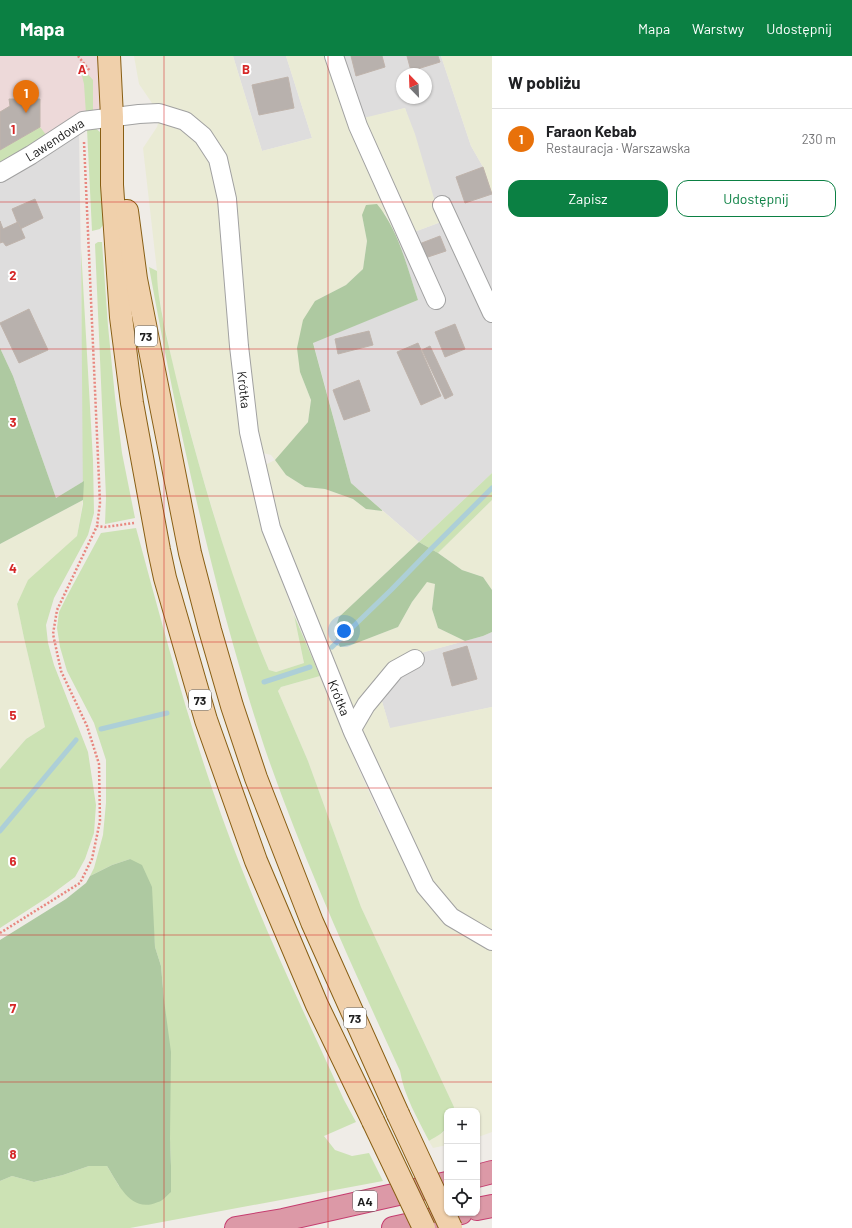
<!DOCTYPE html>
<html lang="pl">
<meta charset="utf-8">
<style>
:root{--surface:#fff;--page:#f6f6f6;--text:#202124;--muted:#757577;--line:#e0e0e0;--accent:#0b8043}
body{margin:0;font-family:Barlow,sans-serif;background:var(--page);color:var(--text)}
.controls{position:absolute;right:12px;bottom:12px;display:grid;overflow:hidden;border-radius:8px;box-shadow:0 1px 3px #0004}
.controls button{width:36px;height:36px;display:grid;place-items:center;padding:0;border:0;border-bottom:1px solid var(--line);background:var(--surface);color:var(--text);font:20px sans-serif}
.compass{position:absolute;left:396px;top:12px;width:36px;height:36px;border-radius:50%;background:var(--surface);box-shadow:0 1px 3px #0004;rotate:337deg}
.you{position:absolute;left:344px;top:575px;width:14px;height:14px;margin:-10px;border:3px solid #fff;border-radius:50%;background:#1a73e8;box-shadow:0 0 0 6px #1a73e833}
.badge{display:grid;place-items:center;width:26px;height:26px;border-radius:50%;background:var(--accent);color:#fff;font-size:13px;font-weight:700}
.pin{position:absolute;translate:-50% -33px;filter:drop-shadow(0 1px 2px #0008)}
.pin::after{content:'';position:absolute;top:21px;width:14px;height:12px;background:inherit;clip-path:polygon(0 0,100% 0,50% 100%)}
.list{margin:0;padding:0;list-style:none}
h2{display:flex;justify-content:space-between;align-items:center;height:52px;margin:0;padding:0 16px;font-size:17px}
h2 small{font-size:13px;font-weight:400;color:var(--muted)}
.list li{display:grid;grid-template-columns:26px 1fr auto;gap:12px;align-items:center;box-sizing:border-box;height:60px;padding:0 16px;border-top:1px solid var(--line)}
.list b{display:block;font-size:15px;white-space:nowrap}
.list p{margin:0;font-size:13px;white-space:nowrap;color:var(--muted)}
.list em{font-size:13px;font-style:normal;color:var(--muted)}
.actions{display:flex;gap:8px;padding:12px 16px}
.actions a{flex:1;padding:9px 0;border:1px solid var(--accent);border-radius:12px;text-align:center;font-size:14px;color:var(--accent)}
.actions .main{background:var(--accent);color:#fff}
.icon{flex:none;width:22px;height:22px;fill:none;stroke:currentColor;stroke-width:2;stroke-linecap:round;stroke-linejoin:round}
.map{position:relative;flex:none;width:492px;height:1172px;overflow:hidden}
header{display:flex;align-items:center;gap:24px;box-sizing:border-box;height:56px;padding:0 20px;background:var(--accent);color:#fff}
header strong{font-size:19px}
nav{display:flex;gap:22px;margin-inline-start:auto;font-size:14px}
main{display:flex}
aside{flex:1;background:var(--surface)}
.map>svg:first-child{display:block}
.residential{fill:#dedddd;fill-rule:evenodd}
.commercial{fill:#edd9d9}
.farmland{fill:#eaebd5}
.grass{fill:#cce2b4}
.forest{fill:#aec9a1}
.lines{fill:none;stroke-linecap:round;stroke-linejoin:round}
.stream{stroke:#adcfd7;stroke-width:5}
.building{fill:#b8b1ad;stroke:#bfb3ab}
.minor-casing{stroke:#a1a1a1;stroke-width:20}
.major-casing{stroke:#885e13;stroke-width:24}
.highway-casing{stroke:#c53d6f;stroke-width:24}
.path{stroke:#e8877f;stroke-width:2.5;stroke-dasharray:2 2;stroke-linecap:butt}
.minor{stroke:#fff;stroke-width:18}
.major{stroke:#f0d0ab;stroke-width:22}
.highway{stroke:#dc99a7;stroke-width:22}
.major-bridge-casing{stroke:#885e13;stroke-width:24;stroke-linecap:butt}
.major-bridge{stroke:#f0d0ab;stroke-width:22}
.grid{fill:none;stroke:#d62828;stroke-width:1;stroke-opacity:0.55}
.labels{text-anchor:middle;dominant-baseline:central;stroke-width:4;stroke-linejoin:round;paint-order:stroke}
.shield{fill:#fff;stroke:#636363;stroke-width:1}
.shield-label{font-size:12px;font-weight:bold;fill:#202020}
.street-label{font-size:13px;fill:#202020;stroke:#fff}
.grid-label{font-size:13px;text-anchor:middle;font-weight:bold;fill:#d62828;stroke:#fff;stroke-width:4;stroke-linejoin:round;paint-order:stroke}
</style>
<header>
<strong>Mapa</strong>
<nav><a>Mapa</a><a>Warstwy</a><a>Udostępnij</a></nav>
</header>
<main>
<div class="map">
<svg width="492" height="1172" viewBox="0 0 492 1172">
<rect width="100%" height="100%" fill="#efece7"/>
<g class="residential">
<polygon points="233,0 286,0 312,82 262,95"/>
<path d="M341 0H441L471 90 483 111 492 137V417L419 486 351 427 313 286 418 244 398 182 441 166 405 52 359 64ZM402 18H426V42H402Z"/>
<polygon points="79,75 84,425 56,442 13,320 0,292 0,120"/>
<polygon points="492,576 492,651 390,673 381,642 401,621 420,608 417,598 483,580"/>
</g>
<polygon class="commercial" points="0,0 98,0 100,53 93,55 0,107"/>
<g class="farmland">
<polygon points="134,0 233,0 262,95 312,82 286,0 341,0 359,63 405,52 415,78 441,166 398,182 385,157 362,159 367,185 363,213 346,229 315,245 300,316 311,344 308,366 276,404 286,419 305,431 325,433 353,443 366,453 383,455 419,486 339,561 340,591 354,588 398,571 412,546 427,525 435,528 432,553 438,572 465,585 417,598 354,651 349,650 276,471 263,410 275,404 271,399 263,397 257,392 222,97 154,50 139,28"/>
<polygon points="441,0 492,0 492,137 483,111 471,90"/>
<polygon points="159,64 184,74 202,91 213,110 267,482 294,559 304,607 276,616 269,614 256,582 232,519 200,412 174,315 157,231 157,215 143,92 157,71"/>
<polygon points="83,444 77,480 60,496 17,547 24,582 45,671 26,683 0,713 0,488"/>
<polygon points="492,444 492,534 483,521 462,514 438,497"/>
<polygon points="320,620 354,691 356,707 380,760 389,770 467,880 492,894 492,1076 481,1080 477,1081 477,1055 453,1055 454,1051 361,851 308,705 278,635 281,631"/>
<polygon points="381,642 390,672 492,651 492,876 445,847 429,822 359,668"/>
<polygon points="447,1071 447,1089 433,1092 429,1085 444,1076"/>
</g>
<g class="grass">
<polygon points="79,8 93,24 93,55 86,58 84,28"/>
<polygon points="40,71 47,80 0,107 0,94"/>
<polygon points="95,72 100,76 102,86 107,164 100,173 92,175 87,73"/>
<polygon points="98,186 102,186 108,270 115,341 122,397 135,462 105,468 106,441 95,188"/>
<polygon points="81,192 93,404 94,457 88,479 54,542 46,569 48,587 54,609 88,696 96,749 94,777 85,803 75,821 48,841 0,872 0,713 26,683 45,671 24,582 17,548 28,524 77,480 83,448"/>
<path d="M149 211 157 215C157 236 162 257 166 278 172 304 178 331 185 357 208 444 234 531 269 614L276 616 304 607 294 559 320 620 281 631 278 635 308 705 361 851 454 1051 453 1055H447C447 1076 447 1074 429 1085 418 1063 404 1040 400 1015 351 908 302 801 264 690 213 535 178 371 149 211Z"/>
<polygon points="492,417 492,444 438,497 419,486"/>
<path d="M136 472C167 586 197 701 241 811 272 890 309 967 344 1044L356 1066 324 1080 335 1094 352 1100 369 1097 383 1125 130 1172H0V1125L12 1120 34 1126 63 1119 89 1110H107L119 1130 171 1110 164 944 161 910 155 891 153 866 130 803 112 809 90 820 94 812 103 779 106 747V704L94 667 67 615 60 591 57 572 59 556 67 540 101 477Z"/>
</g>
<g class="forest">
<path d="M377 148C399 175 407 211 418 244L313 287 351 427 383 455 366 453 353 443 325 433 305 431 286 419 275 404 308 366 311 344 300 316 297 292 303 264 315 245 346 229 363 213 367 185 362 159 366 149Z"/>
<polygon points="0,292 13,320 56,442 84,425 83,444 0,488"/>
<polygon points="419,486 438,497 462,514 483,521 492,534 492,576 483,580 465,585 438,572 432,553 435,528 427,526 412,546 398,571 354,588 340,591 334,577 339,561"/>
<path d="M130 803 142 809 152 831 155 891 161 910 164 944 171 996 170 1083 171 1110V1136C167 1139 163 1145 158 1146 131 1158 119 1129 107 1110H89L63 1119 34 1126 12 1120 0 1125V884L66 843 86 827 90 820 112 809Z"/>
</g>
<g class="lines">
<g class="stream">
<polyline points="332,591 391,534 431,493 492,432"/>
<polyline points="264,626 310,611"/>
<polyline points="101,673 167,657"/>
<polyline points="0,775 76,684"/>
</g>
</g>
<g class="building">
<polygon points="351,0 382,0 385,11 356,20"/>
<polygon points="407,0 438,0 440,6 411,15"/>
<polygon points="288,21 294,52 259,59 252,29"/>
<polygon points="9,43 40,43 40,71 0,94 0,56 10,50"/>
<polygon points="483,111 492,138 465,147 456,121"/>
<polygon points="35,143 43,162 20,173 12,153"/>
<polygon points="0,165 3,173 18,166 25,182 6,190 3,186 0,187"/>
<polygon points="440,180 446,195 419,204 414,190"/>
<polygon points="29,253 48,294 19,307 0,267"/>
<polygon points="455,268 465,293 445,301 435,276"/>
<polygon points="369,275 373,289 338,298 335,283"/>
<polygon points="418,287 441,340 421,349 397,296"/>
<polygon points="430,290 453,339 445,343 422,294"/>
<polygon points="359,324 370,355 344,364 333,334"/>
<polygon points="467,590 477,623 452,630 443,597"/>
</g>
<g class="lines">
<g class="minor-casing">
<g id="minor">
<polyline points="334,0 358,70 436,244"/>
<path id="s1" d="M0 117 31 99 83 65 139 58 159 57 185 65 203 80 218 103 227 143 239 290 249 376 271 472 353 676 425 830 451 861 492 885"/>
<polyline points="442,149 492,257"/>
<polyline points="352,673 366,649 395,614 415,603"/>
</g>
</g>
<g class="major-casing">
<g id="major">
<polyline points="109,0 112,61 112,129 121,261 132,347 159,494 165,522 206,664 256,805 317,949 373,1065"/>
<polyline points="127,155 136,223 190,497 210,574 232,650 256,722 312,866 398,1058"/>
</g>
</g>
<g class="highway-casing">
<g id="highway">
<polyline points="477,1120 492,1116"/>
<polyline points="477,1153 492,1150"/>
<polyline points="236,1172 283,1164 447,1127"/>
<polyline points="393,1172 461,1157"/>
</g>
</g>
<g class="path">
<polyline points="78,0 90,15"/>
<polyline points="84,86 100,447 97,470 105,471 134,467"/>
<polyline points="0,877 80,827 92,803 100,765 99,708 87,670 61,615 53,578 57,554 97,470"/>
</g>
<use href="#minor" class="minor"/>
<use href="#major" class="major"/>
<use href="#highway" class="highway"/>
<g class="major-bridge-casing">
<g id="major-bridge">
<polyline points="398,1058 451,1172"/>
<polyline points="373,1065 424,1172"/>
</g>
</g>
<use href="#major-bridge" class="major-bridge"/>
</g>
<path class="grid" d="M164 0V1172M328 0V1172M0 146H492M0 293H492M0 440H492M0 586H492M0 732H492M0 879H492M0 1026H492"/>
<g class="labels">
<g class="shield">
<rect x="135" y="270" width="22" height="20" rx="3"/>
<rect x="189" y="634" width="22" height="20" rx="3"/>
<rect x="344" y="952" width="22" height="20" rx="3"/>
<rect x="353" y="1135" width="24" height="20" rx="3"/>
</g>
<g class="shield-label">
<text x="146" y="280">73</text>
<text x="200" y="644">73</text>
<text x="355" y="962">73</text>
<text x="365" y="1145">A4</text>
</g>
<g class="street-label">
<text stroke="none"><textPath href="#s1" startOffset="64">Lawendowa</textPath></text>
<text stroke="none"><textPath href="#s1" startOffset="485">Krótka</textPath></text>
<text stroke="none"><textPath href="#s1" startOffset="809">Krótka</textPath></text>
</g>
</g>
<g class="grid-label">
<text x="82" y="18">A</text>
<text x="246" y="18">B</text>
<text x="13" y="78">1</text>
<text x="13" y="224">2</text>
<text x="13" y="371">3</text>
<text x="13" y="517">4</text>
<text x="13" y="664">5</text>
<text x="13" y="810">6</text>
<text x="13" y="957">7</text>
<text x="13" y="1103">8</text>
</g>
</svg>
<div class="controls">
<button>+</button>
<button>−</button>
<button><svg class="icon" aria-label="locate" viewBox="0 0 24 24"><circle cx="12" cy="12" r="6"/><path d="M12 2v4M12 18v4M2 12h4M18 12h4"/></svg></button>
</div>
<svg class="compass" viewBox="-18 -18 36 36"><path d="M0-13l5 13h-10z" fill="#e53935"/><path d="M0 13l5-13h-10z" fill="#757577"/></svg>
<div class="you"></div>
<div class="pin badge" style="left:26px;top:57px;background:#e8710a">1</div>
</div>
<aside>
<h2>W pobliżu<small></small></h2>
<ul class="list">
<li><span class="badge" style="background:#e8710a">1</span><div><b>Faraon Kebab</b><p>Restauracja · Warszawska</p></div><em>230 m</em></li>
</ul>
<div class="actions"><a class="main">Zapisz</a><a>Udostępnij</a></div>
</aside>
</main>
